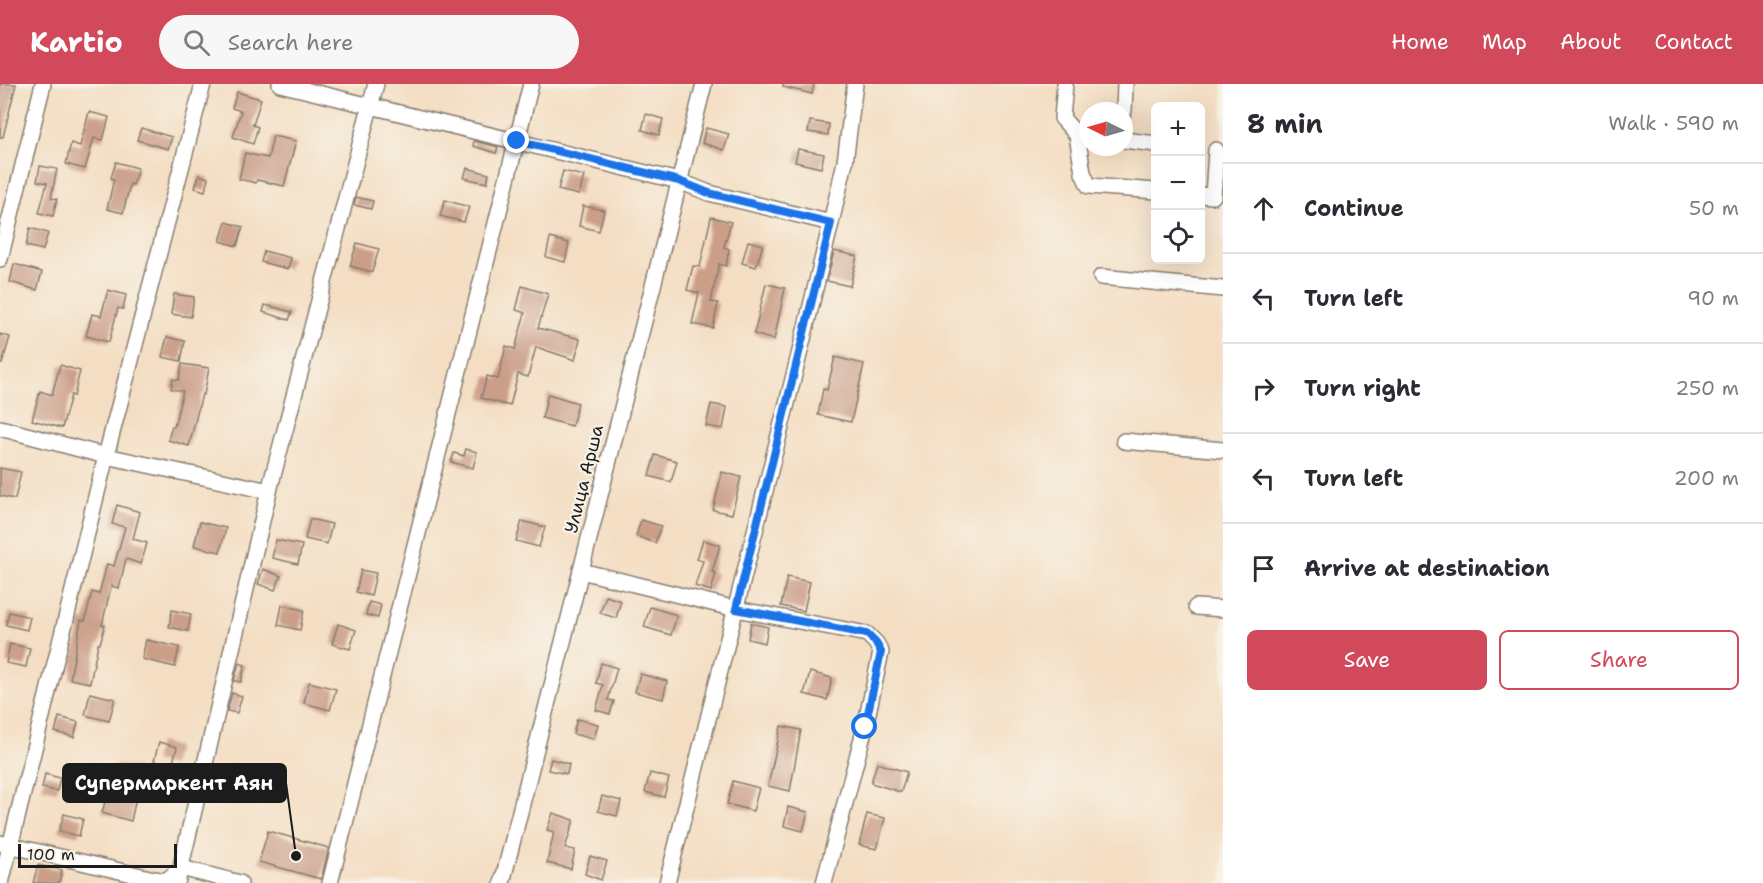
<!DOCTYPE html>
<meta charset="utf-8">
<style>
:root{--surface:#fff;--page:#f7f7f7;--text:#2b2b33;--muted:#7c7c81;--line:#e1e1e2;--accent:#d1495b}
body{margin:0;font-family:"Shantell Sans",sans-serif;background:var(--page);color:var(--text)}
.controls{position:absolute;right:18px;top:18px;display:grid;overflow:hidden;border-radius:9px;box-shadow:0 6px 24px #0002}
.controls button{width:54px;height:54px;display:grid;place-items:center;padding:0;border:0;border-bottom:2px solid var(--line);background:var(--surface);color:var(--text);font:30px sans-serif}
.compass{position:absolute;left:1079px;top:18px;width:54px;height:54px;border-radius:50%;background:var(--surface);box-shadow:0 6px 24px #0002;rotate:275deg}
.scale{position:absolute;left:18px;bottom:15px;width:159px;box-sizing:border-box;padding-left:6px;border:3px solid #1c1c1c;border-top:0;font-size:16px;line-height:21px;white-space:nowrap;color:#1c1c1c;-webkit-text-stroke:4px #f7f3e8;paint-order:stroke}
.stop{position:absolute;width:18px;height:18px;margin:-14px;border:4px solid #1a73e8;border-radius:50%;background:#fff}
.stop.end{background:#1a73e8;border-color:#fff;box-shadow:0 2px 6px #0008}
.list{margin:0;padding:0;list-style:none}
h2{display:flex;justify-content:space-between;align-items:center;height:78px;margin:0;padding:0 24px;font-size:26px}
h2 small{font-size:20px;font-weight:400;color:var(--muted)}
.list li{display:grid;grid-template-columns:39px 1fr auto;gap:18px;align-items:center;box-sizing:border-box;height:90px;padding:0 24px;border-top:2px solid var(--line)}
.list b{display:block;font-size:22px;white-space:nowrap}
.list em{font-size:20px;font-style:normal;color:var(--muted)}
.actions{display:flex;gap:12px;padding:18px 24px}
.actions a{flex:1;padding:14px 0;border:2px solid var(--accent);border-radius:9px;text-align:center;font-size:21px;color:var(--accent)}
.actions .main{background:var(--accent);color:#fff}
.icon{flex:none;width:33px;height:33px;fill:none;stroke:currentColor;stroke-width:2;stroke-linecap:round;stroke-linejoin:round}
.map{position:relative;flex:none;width:1223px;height:799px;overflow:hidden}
header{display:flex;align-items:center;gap:36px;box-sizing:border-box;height:84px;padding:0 30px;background:var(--accent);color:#fff}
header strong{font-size:28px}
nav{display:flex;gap:33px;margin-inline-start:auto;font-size:21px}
.search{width:420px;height:54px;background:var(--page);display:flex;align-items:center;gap:15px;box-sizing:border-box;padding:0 21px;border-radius:33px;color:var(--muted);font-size:22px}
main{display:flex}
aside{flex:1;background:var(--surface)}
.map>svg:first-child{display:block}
.building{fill:#cb9e88}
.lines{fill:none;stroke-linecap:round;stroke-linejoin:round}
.minor-casing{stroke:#887d70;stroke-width:18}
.minor{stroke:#fff;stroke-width:15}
.route{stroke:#1a73e8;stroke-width:8}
.labels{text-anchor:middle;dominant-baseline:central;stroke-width:4.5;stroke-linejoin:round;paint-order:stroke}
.street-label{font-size:18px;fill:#1c1c1c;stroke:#f7f3e8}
.leader{fill:none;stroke:#1c1c1c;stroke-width:2}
.callout-dot{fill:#1c1c1c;stroke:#f7f3e8;stroke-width:2}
.callout{fill:#1c1c1c;stroke:#1c1c1c;stroke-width:2}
.callout-label{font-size:20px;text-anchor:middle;font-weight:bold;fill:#fff}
</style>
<header>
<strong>Kartio</strong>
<div class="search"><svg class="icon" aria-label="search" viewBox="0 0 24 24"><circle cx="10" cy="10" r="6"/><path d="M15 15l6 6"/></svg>Search here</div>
<nav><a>Home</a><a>Map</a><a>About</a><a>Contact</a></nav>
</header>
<main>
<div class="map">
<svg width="1223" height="799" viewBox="0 0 1223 799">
<rect width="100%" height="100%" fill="#f7f3e8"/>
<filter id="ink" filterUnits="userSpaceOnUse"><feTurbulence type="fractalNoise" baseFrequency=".0167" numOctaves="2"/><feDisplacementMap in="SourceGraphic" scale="12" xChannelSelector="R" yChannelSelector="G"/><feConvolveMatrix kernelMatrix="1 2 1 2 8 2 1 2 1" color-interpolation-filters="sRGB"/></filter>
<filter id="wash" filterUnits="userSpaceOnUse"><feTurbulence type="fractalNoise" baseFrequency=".008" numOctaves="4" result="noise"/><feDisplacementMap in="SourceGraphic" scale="24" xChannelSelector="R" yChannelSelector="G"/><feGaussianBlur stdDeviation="1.35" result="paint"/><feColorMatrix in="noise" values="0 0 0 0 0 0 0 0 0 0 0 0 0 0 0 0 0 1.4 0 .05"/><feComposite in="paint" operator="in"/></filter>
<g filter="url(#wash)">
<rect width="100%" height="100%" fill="#f4dec3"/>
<g id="blocks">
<g class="building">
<polygon points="0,0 16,0 3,53 0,53"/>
<polygon points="783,0 814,0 812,10 783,3"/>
<polygon points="237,8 261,15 253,41 258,43 253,60 233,53 241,27 232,24"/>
<polygon points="89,28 109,33 103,56 94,54 85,85 66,80 71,59 80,62"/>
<polygon points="646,30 663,35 659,51 642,46"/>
<polygon points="810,37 829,40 828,51 808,48"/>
<polygon points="141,44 172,53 168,65 137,56"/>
<polygon points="706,44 729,50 724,66 702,59"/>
<polygon points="273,52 296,57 284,102 257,96 256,99 239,95 245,69 268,74"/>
<polygon points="474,57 498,63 496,69 473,62"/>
<polygon points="798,65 824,70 821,84 795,78"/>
<polygon points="116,78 138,84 133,101 130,100 123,129 107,125 114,95 111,94"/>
<polygon points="40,82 57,85 51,114 57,115 53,132 39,129 47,99 37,97"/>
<polygon points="467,84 489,90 487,99 464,94"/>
<polygon points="563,87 584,92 579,111 558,106"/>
<polygon points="199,91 208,94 205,107 195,104"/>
<polygon points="356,113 373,117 371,125 354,121"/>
<polygon points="445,116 469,123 464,138 440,132"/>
<polygon points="583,122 604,126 599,147 579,142"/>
<polygon points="711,133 731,138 724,163 729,165 726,182 719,180 711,218 718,219 713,244 692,240 699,209 687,206 693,182 700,183"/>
<polygon points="226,138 243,143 237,162 220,157"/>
<polygon points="30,144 48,149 43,166 26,162"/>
<polygon points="550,154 569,159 565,178 546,173"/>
<polygon points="748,157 763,161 756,183 742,179"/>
<polygon points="357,159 379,165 372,188 350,182"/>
<polygon points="264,167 291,174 288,185 261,178"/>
<polygon points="834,167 857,172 850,202 827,197"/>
<polygon points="14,180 42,188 37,206 10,198"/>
<polygon points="766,200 785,204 774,256 754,250"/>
<polygon points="522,202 548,210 538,244 580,255 575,276 536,263 528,293 518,290 510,322 481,314 487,292 498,295 506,262 515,265 525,229 516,226"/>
<polygon points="108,206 126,211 123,225 118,224 109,258 86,252 92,230 101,232"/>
<polygon points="174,210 194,213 191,233 171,230"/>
<polygon points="265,221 292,228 289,236 263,228"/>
<polygon points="0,250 10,253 2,280 0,280"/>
<polygon points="167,253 185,257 181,277 162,273"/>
<polygon points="835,273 864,280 851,338 818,331 823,305 827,306"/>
<polygon points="182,280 209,284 204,311 202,310 189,362 168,356 172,342 174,343 183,307 171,305 173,295 179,296"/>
<polygon points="60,281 80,287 74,312 71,311 62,344 32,336 40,307 52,311"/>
<polygon points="548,310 578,319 572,342 542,334"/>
<polygon points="711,320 727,323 723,345 706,342"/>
<polygon points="466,365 477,368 473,384 451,378 454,369 464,372"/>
<polygon points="655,371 677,377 671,398 649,392"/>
<polygon points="0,384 21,388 15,415 0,412"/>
<polygon points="722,388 741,393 732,430 713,426"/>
<polygon points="117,421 140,428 133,455 147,459 141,480 126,475 119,504 111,502 102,541 105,541 100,560 98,560 90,599 70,595 81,536 85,537 92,508 99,510 107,480 114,482 125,443 112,440"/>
<polygon points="310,435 332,440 327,460 305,455"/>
<polygon points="641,436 661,442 655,459 636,452"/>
<polygon points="522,437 545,443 539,463 516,457"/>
<polygon points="200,438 226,444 220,468 194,462"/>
<polygon points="276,456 302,461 298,480 272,474"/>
<polygon points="703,456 720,461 712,488 716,489 711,507 695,502 703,477 697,475"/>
<polygon points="263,485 281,492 275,506 258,500"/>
<polygon points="361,486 376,489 371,512 356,508"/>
<polygon points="787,493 810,498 804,527 781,522"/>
<polygon points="606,512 621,517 616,534 600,529"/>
<polygon points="369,518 381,521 378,534 366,531"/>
<polygon points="282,521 304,526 300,546 278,541"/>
<polygon points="650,523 677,531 671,551 644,543"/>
<polygon points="172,526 191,530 188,547 169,543"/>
<polygon points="9,528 30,533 27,546 6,541"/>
<polygon points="751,539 768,543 765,559 748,555"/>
<polygon points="338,540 356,546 350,565 332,560"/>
<polygon points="146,556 179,563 175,583 142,575"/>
<polygon points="10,560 30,564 26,583 6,579"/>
<polygon points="239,579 245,581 241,598 234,597"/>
<polygon points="601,579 617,584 608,616 614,617 610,630 596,626 603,601 596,599"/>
<polygon points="810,588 832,594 827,616 804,610"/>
<polygon points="640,590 667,597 663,615 635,608"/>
<polygon points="309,598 336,605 330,626 304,619"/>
<polygon points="90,609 115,615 109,637 85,631"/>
<polygon points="232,609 242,612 237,629 227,627"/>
<polygon points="59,633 78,638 74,653 55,648"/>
<polygon points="577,635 598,640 594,655 573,650"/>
<polygon points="781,642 801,646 790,707 768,702"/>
<polygon points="159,658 177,663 172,682 154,677"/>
<polygon points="551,675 569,680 567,690 548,686"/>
<polygon points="877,679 907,688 901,708 871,699"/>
<polygon points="117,680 142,686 131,737 102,729 108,706 84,700 89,683 114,689"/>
<polygon points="650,689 669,694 664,713 645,708"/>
<polygon points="45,690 60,694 57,707 42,704"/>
<polygon points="733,697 759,704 753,727 727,720"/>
<polygon points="602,712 621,717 617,732 598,727"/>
<polygon points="788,723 808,728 803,747 784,742"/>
<polygon points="553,729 574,736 565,764 575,766 571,785 547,779 554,748 547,746"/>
<polygon points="64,730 83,735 79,752 59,747"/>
<polygon points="867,730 885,734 877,765 859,761"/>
<polygon points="268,747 329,764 321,795 259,778"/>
<polygon points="590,772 607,777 601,796 585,790"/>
<polygon points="38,781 62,786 59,799 33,799"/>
</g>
</g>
</g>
<g filter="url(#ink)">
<use href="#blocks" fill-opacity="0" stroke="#887d70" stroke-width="1.5"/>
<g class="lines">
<g class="minor-casing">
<g id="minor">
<polyline points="280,0 679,97 709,109 831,139 801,263 667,799"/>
<polyline points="1065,0 1062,34 1077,51 1088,52"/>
<polyline points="1124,27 1125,0"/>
<polyline points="1077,51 1083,89 1089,102 1156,107"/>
<polyline points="1124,56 1156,60"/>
<polyline points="1200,111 1213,112 1216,66"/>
<polyline points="831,139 845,78 855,0"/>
<polyline points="0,175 43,0"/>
<polyline points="1101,193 1223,205"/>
<polyline points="0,344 106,372 269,407"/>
<polyline points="1124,357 1223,366"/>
<polyline points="581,487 736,525 867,550 876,559 881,568 865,643 824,799"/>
<polyline points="1196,523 1223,525"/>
<polyline points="0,759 154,795 166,797 181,784 240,799"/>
<polyline points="1,799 106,372 203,0"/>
<polyline points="177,799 269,407 376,0"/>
<polyline points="330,799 531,0"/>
<polyline points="502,799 704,0"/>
</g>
</g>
<use href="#minor" class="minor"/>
</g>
</g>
<g class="lines" filter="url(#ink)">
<polyline class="route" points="517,57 679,97 709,109 831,139 736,525 867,550 876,559 881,568 865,643"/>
</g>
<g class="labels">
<g class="street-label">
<text transform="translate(584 395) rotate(-76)">Улица Арша</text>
</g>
</g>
<path class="leader" d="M296 772L286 699"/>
<circle class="callout-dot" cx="296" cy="772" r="6"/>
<rect class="callout" x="63" y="680" width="223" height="38" rx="6"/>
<g class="callout-label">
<text x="174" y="706">Супермаркент Аян</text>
</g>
</svg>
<div class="controls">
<button>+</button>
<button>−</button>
<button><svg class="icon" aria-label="locate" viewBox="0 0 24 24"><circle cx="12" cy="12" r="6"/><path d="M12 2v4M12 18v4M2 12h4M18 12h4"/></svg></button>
</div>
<svg class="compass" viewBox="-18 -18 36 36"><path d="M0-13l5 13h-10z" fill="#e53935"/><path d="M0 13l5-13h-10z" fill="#7c7c81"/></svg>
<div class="scale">100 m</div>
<div class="stop" style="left:865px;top:643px"></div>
<div class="stop end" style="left:517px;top:57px"></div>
</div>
<aside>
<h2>8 min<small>Walk · 590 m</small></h2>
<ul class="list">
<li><svg class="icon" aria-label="ahead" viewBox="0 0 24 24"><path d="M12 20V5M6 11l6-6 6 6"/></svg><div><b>Continue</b></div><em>50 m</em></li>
<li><svg class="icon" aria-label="left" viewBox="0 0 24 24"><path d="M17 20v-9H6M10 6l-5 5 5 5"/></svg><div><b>Turn left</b></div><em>90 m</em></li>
<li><svg class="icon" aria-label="right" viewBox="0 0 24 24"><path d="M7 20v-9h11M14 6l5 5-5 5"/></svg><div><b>Turn right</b></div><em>250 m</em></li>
<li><svg class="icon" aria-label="left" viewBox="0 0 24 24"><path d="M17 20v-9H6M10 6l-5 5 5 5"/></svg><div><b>Turn left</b></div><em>200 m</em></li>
<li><svg class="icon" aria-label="arrive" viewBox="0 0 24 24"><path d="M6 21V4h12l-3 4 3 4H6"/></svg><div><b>Arrive at destination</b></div></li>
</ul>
<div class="actions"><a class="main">Save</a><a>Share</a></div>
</aside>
</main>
